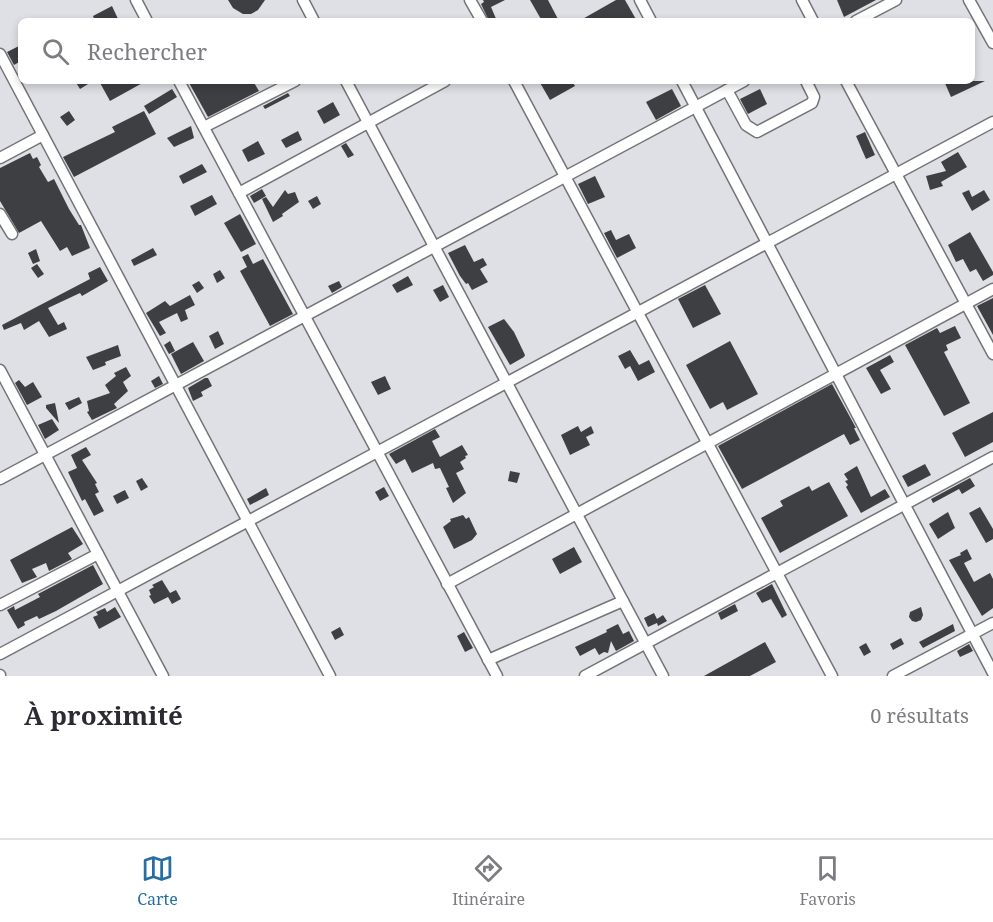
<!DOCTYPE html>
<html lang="fr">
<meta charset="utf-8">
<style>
:root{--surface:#fff;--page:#f2f2f3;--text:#2b2b33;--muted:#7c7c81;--line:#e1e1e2;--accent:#276fa3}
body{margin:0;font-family:"Noto Serif",serif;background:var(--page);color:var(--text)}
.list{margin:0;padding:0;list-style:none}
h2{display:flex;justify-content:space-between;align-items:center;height:78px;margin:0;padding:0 24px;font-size:26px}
h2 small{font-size:20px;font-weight:400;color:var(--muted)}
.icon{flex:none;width:33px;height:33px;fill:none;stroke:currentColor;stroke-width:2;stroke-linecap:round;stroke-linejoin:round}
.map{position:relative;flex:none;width:993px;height:676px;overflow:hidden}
.search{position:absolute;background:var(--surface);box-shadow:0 3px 9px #0003;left:18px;right:18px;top:18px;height:66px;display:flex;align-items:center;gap:15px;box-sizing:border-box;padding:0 21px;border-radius:9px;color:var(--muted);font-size:22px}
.sheet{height:162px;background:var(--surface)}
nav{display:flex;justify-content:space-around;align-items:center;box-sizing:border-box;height:84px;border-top:2px solid var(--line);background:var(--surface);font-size:16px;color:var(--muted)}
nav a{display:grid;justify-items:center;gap:3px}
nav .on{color:var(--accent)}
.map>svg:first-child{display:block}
.building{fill:#3e3f43}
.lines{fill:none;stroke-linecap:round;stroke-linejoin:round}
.minor-casing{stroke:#737478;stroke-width:13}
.minor{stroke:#fff;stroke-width:10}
</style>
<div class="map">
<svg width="993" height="676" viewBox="0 0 993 676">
<rect width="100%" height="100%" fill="#dfe0e5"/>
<g class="building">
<polygon points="228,0 265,0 258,10 251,14 243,14 233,8"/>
<polygon points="483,0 505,0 491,7 497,21 489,21 481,4 484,2"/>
<polygon points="530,0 548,0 559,21 542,21"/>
<polygon points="616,0 625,0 637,21 579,21"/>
<polygon points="837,0 876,0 844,17"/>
<polygon points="112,6 119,21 95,21 93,16"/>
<polygon points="21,45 21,61 14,65 7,52"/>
<polygon points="75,81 93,81 80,89"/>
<polygon points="99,81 146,81 110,101"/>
<polygon points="188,81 253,81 259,91 208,117"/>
<polygon points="539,81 572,81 575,86 550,100"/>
<polygon points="944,81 985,81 951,97"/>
<polygon points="172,89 177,97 149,114 144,106"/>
<polygon points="672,89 681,106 656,120 646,102"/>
<polygon points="760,89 767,104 748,114 740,99"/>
<polygon points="288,93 290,96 265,109 263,106"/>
<polygon points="333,102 340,115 324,124 317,111"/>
<polygon points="69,111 75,120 67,126 60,117"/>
<polygon points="144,111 156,134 74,177 63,157 115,132 112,127"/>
<polygon points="191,126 194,138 174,147 167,138"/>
<polygon points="298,131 302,140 286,148 281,140"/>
<polygon points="865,132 875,155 866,159 856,136"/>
<polygon points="258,141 265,154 248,162 242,150"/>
<polygon points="346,143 354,155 348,158 341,146"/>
<polygon points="958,152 967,167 941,182 943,186 930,190 926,176 946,171 941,162"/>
<polygon points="30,153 33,159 37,157 41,165 39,167 48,182 54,179 69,209 79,225 81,225 90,248 72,256 67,247 60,251 41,221 19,233 0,201 0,168"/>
<polygon points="202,164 207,172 183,184 179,176"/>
<polygon points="595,176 605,197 588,204 578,184"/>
<polygon points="262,189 266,196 254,203 250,196"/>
<polygon points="285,190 288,194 295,192 299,202 282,214 283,216 273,222 262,199 266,197 273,207"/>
<polygon points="969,190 972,197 984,190 990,200 972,211 962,193"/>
<polygon points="212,195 217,204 195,216 190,206"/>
<polygon points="317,196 321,204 313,209 308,201"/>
<polygon points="240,214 256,244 241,252 224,223"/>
<polygon points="611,230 616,240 629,234 636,248 617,258 604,233"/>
<polygon points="970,232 993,272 993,275 983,281 976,269 970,272 963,259 956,262 948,245"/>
<polygon points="465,245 474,262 483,258 487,265 480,269 488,282 472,290 468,283 466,284 460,276 448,253"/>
<polygon points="153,248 157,255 134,266 131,260"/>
<polygon points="36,249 40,261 33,264 28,253"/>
<polygon points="248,254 253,264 263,259 293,314 270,326 240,271 247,267 242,257"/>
<polygon points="37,264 44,274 38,278 31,268"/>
<polygon points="100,267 108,281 82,296 80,293 48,308 58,325 64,322 67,329 49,337 39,321 24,330 21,323 4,330 2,325 90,279 88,273"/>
<polygon points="220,270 225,278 217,283 213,274"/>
<polygon points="408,276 413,285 397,293 392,285"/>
<polygon points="199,281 204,288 197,293 192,285"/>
<polygon points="339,281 342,287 332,293 328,286"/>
<polygon points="443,285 449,297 440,302 433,290"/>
<polygon points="705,285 721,314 693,328 678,299"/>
<polygon points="190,295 195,305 185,310 188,319 181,322 177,313 159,322 166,333 160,336 146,313 165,301 170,306"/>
<polygon points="993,298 993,335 977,306"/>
<polygon points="504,319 514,332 525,355 524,357 510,365 488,327"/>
<polygon points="955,326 961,338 946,345 948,350 944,352 970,403 944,416 905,345 937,328 940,333"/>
<polygon points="218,331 224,344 215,349 209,336"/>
<polygon points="170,341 175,351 169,354 164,345"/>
<polygon points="730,341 758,394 727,410 723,402 710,409 686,365"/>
<polygon points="193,342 204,361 181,374 171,354"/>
<polygon points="118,345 121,356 105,362 106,365 93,370 86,357"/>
<polygon points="630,350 639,365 649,360 655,372 638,381 630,366 625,369 618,356"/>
<polygon points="890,355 894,362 880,370 891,389 881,394 866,368"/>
<polygon points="126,367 131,376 123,382 128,391 114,404 117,408 92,420 87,412 89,411 87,401 110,393 105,385 116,376 114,373"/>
<polygon points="159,376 163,384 155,388 151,381"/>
<polygon points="385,376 391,389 378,395 371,382"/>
<polygon points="205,378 208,378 212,386 201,392 203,396 193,401 188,388"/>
<polygon points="19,380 25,387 33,382 42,397 27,405 15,383"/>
<polygon points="832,384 856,428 854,428 860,440 850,445 844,434 742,489 718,446"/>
<polygon points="79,397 82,403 69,410 65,403"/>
<polygon points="55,403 59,423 46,408 46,405"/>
<polygon points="993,412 993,442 965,457 952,433"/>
<polygon points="52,419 59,430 45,439 38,425"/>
<polygon points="578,426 581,432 591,426 594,433 586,437 590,445 570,455 561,435"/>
<polygon points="435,429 440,437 432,441 440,457 462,445 468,455 465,456 466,458 460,462 464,469 456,473 466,493 453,503 446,488 449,487 440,468 435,469 433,463 412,473 405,459 396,464 389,454"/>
<polygon points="86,447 91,455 82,460 97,483 95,484 99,492 95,494 104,511 94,516 85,499 82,501 68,472 77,468 71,455"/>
<polygon points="925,464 931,475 908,487 902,476"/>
<polygon points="857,466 871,497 885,489 890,497 861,513 846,487 848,485 845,481 848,480 844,474"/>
<polygon points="510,471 520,473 517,483 508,481"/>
<polygon points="142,478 148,487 141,491 136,481"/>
<polygon points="970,478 975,486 962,494 959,489 933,503 931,499"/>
<polygon points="829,482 848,516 780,553 761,518 783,506 780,501 809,486 812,491"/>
<polygon points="384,487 389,496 380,501 375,492"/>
<polygon points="266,488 269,495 250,505 247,499"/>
<polygon points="125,490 129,498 117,504 113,496"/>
<polygon points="980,507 993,529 993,539 986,543 969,513"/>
<polygon points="948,512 955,528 938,539 929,524"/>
<polygon points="463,515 466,519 469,517 477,534 472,540 454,549 443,527 451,521 450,519"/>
<polygon points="72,527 83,544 68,553 72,559 49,571 46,563 32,569 37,577 22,583 10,560"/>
<polygon points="574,547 582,562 560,574 552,559"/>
<polygon points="967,549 972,559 964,563 974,582 990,573 993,579 993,608 982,616 949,560 961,555 960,553"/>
<polygon points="93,565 103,584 56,611 39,619 37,616 24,622 25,625 18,629 7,610 14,606 15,610 40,597 38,594"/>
<polygon points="162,580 170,593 176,590 181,599 172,604 168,597 154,604 149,596 151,595 149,590 154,587 152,585"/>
<polygon points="772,584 787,615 782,618 771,599 762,603 756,593"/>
<polygon points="735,604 738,611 721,620 718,613"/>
<polygon points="115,607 121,617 99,629 93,617 98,615 96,612 105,608 107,612"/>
<polygon points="921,607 923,615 921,620 916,622 912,621 909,617 910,612"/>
<polygon points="654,613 657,619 663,615 667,621 658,626 657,623 648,627 644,618"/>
<polygon points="618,624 623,634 629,631 634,641 616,651 611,641 608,653 604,652 599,655 595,648 580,656 575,647 607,632 606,630"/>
<polygon points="953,624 955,631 923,648 919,642"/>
<polygon points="340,627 344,635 335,640 331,632"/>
<polygon points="464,632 473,648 465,652 457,636"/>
<polygon points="901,638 904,644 893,650 890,644"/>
<polygon points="765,642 776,662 750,676 704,676"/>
<polygon points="866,643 871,652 864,656 859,647"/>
<polygon points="969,644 973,651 960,657 957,651"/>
</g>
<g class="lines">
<g class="minor-casing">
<g id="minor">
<polyline points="136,0 147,21"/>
<polyline points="303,0 314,21"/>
<polyline points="470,0 482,21"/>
<polyline points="640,0 651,21"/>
<polyline points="802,0 813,21"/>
<polyline points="969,0 993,43"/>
<polyline points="856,21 896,0"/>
<polyline points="0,54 330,676"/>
<polyline points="179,81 497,676"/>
<polyline points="346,81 663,676"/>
<polyline points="514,81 832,676"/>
<polyline points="682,81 993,673"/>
<polyline points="846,81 993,354"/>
<polyline points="727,90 746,125 757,132 812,103 814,97 806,81"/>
<polyline points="204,127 295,81"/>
<polyline points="0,158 43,135"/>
<polyline points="239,193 445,81"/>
<polyline points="0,214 12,234"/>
<polyline points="0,370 163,676"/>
<polyline points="0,479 744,81"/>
<polyline points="447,584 993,289"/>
<polyline points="0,605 98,554"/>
<polyline points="0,654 993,122"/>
<polyline points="488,660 623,601"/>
<polyline points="0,675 0,676"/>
<polyline points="585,676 993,457"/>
<polyline points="893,676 993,623"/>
</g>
</g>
<use href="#minor" class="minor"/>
</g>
</svg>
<div class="search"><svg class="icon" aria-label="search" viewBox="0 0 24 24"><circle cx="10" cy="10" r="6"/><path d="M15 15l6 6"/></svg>Rechercher</div>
</div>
<section class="sheet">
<h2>À proximité<small>0 résultats</small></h2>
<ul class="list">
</ul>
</section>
<nav>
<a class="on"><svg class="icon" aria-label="map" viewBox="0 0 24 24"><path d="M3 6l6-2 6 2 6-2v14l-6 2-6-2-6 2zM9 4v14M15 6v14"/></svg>Carte</a>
<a><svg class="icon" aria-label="directions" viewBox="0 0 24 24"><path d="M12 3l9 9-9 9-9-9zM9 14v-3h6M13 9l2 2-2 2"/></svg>Itinéraire</a>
<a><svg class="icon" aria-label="saved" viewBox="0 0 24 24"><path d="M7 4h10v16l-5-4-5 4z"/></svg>Favoris</a>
</nav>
